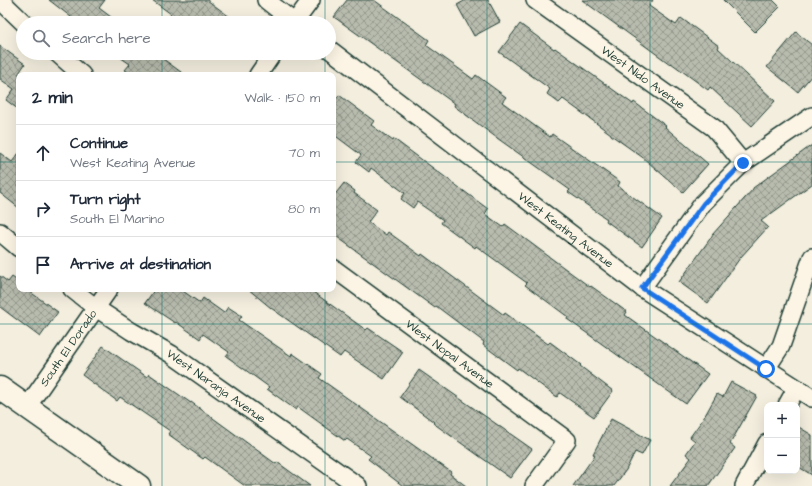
<!DOCTYPE html>
<meta charset="utf-8">
<style>
:root{--surface:#fff;--page:#f2f2f3;--text:#1f2937;--muted:#747a83;--line:#e0e1e3}
body{margin:0;font-family:"Architects Daughter",sans-serif;background:var(--page);color:var(--text)}
.controls{position:absolute;right:12px;bottom:12px;display:grid;overflow:hidden;border-radius:8px;box-shadow:0 4px 16px #0002}
.controls button{width:36px;height:36px;display:grid;place-items:center;padding:0;border:0;border-bottom:1px solid var(--line);background:var(--surface);color:var(--text);font:20px sans-serif}
.stop{position:absolute;width:12px;height:12px;margin:-9px;border:3px solid #1a73e8;border-radius:50%;background:#fff}
.stop.end{background:#1a73e8;border-color:#fff;box-shadow:0 1px 4px #0008}
.list{margin:0;padding:0;list-style:none}
h2{display:flex;justify-content:space-between;align-items:center;height:52px;margin:0;padding:0 16px;font-size:17px}
h2 small{font-size:13px;font-weight:400;color:var(--muted)}
.list li{display:grid;grid-template-columns:26px 1fr auto;gap:12px;align-items:center;box-sizing:border-box;height:56px;padding:0 16px;border-top:1px solid var(--line)}
.list b{display:block;font-size:15px;white-space:nowrap}
.list p{margin:0;font-size:13px;white-space:nowrap;color:var(--muted)}
.list em{font-size:13px;font-style:normal;color:var(--muted)}
.icon{flex:none;width:22px;height:22px;fill:none;stroke:currentColor;stroke-width:2;stroke-linecap:round;stroke-linejoin:round}
.map{position:relative;flex:none;width:812px;height:486px;overflow:hidden}
.search{position:absolute;background:var(--surface);box-shadow:0 4px 16px #0002;left:16px;top:16px;width:320px;height:44px;display:flex;align-items:center;gap:10px;box-sizing:border-box;padding:0 14px;border-radius:22px;color:var(--muted);font-size:15px}
.panel{position:absolute;background:var(--surface);box-shadow:0 4px 16px #0002;left:16px;top:72px;width:320px;height:220px;border-radius:8px}
.map>svg:first-child{display:block}
.building{fill:url(#building-cross-hatch);stroke:#1f3d34}
.lines{fill:none;stroke-linecap:round;stroke-linejoin:round}
.minor-casing{stroke:#1f3d34;stroke-width:20}
.major-casing{stroke:#1f3d34;stroke-width:25}
.minor{stroke:#fcf5e5;stroke-width:17}
.major{stroke:#fcf5e5;stroke-width:22}
.route{stroke:#1a73e8;stroke-width:5}
.grid{fill:none;stroke:#0f766e;stroke-width:1;stroke-opacity:0.55}
.labels{text-anchor:middle;dominant-baseline:central;stroke-width:3;stroke-linejoin:round;paint-order:stroke}
.street-label{font-size:12px;fill:#1f3d34;stroke:#fcf5e5}
</style>
<div class="map">
<svg width="812" height="486" viewBox="0 0 812 486">
<defs>
<pattern id="building-cross-hatch" width="8" height="8" patternUnits="userSpaceOnUse"><rect width="8" height="8" fill="#b8bcae"/><path d="M0 0l8 8M0 8l8-8" fill="none" stroke="#959a8e"/></pattern>
</defs>
<rect width="100%" height="100%" fill="#f3eede"/>
<filter id="ink" filterUnits="userSpaceOnUse"><feTurbulence type="fractalNoise" baseFrequency=".025" numOctaves="2"/><feDisplacementMap in="SourceGraphic" scale="8" xChannelSelector="R" yChannelSelector="G"/><feConvolveMatrix kernelMatrix="1 2 1 2 8 2 1 2 1" color-interpolation-filters="sRGB"/></filter>
<g filter="url(#ink)">
<g class="building">
<polygon points="49,0 105,0 99,8 119,23 67,23 71,17"/>
<polygon points="152,0 207,0 238,23 164,23 171,14"/>
<polygon points="347,0 374,0 429,40 426,45 473,79 476,75 506,97 502,102 550,137 552,134 620,182 618,186 662,218 642,247 606,221 607,219 568,192 570,190 497,138 454,106 455,104 334,17"/>
<polygon points="466,0 488,0 500,22 474,36 457,5"/>
<polygon points="582,0 653,0 649,6 676,25 681,18 719,46 718,48 775,101 752,126 710,87 708,90 671,63 670,64"/>
<polygon points="723,0 773,0 780,7 755,32"/>
<polygon points="520,24 554,49 555,48 633,104 634,102 666,126 665,127 708,164 683,192 642,157 611,135 611,134 563,99 559,103 547,94 550,89 499,52"/>
<polygon points="796,32 812,45 812,75 798,92 767,67"/>
<polygon points="0,46 25,64 19,73 19,110 6,100 14,89 0,79"/>
<polygon points="114,53 155,53 185,75 132,75 125,70 130,64"/>
<polygon points="339,95 374,121 371,125 393,141 394,139 488,209 485,214 503,227 505,224 590,287 591,286 627,312 625,315 708,374 686,404 567,319 568,317 525,285 527,283 476,246 475,248 441,223 443,220 417,202 413,208 401,199 405,193 371,168 369,172 356,162 361,155 333,134 333,103"/>
<polygon points="812,145 812,184 761,221 768,227 740,258 708,303 679,282 712,236 712,235 753,189 753,188"/>
<polygon points="0,153 12,162 19,153 19,208 0,193"/>
<polygon points="344,183 355,191 354,193 377,210 368,222 386,235 388,232 421,256 422,254 504,315 505,313 548,344 550,342 581,365 580,366 613,391 594,417 560,393 557,397 518,368 517,370 483,345 484,342 436,306 435,308 333,234 333,197"/>
<polygon points="0,276 8,282 12,277 19,282 19,289 26,289 58,312 40,337 0,307"/>
<polygon points="155,289 180,289 200,303 203,298 224,313 228,307 242,316 239,320 291,356 292,353 322,374 319,378 451,472 450,474 466,486 403,486 368,459 371,456 347,439 345,441 298,407 296,410 267,389 269,387 226,356 229,352 203,334 200,339 176,322 175,323 145,303"/>
<polygon points="248,289 309,289 366,330 368,328 403,352 384,379 344,352 340,357 271,308"/>
<polygon points="103,346 147,377 149,374 191,403 191,402 276,464 277,462 310,486 245,486 205,457 203,459 168,434 170,431 120,397 117,401 82,375"/>
<polygon points="419,370 532,449 510,478 433,423 434,422 400,397"/>
<polygon points="731,382 757,396 730,444 735,448 708,486 670,486 691,458 686,454 695,441 690,437 703,419 717,394 723,397"/>
<polygon points="611,419 650,440 642,455 635,452 626,470 614,486 573,486 595,455 593,454"/>
<polygon points="797,426 812,435 812,475 797,466"/>
</g>
<g class="lines">
<g class="minor-casing">
<g id="minor">
<polyline points="0,0 24,23"/>
<polyline points="266,0 295,23"/>
<path id="s1" d="M535 0 714 128 743 163"/>
<polyline points="294,23 311,0"/>
<path id="s2" d="M329 49 642 288 812 398"/>
<polyline points="57,53 82,75"/>
<polyline points="258,75 273,53"/>
<polyline points="0,232 19,248"/>
<path id="s3" d="M333 268 567 440 534 486"/>
<polyline points="642,288 703,203 743,163 812,116"/>
<path id="s4" d="M72 289 96 308 131 331 171 354 358 486"/>
<polyline points="766,369 781,346 812,257"/>
<polyline points="787,405 796,389"/>
<path id="s5" d="M27 407 109 289"/>
<polyline points="744,486 767,443"/>
</g>
</g>
<g class="major-casing">
<polyline id="major" points="0,388 139,486"/>
</g>
<use href="#minor" class="minor"/>
<use href="#major" class="major"/>
</g>
</g>
<g class="lines" filter="url(#ink)">
<polyline class="route" points="743,163 704,203 642,288 766,369"/>
</g>
<path class="grid" d="M162 0V23M325 0V23M487 0V486M650 0V486M162 53V75M325 53V75M0 162H19M333 162H812M162 289V486M325 289V486M0 324H812"/>
<g class="labels">
<g class="street-label">
<text stroke="none"><textPath href="#s1" startOffset="133">West Nido Avenue</textPath></text>
<text stroke="none"><textPath href="#s2" startOffset="298">West Keating Avenue</textPath></text>
<text stroke="none"><textPath href="#s5" startOffset="72">South El Dorado</textPath></text>
<text stroke="none"><textPath href="#s3" startOffset="145">West Nopal Avenue</textPath></text>
<text stroke="none"><textPath href="#s4" startOffset="174">West Naranja Avenue</textPath></text>
</g>
</g>
</svg>
<div class="controls">
<button>+</button>
<button>−</button>
</div>
<div class="stop" style="left:766px;top:369px"></div>
<div class="stop end" style="left:743px;top:163px"></div>
<div class="search"><svg class="icon" aria-label="search" viewBox="0 0 24 24"><circle cx="10" cy="10" r="6"/><path d="M15 15l6 6"/></svg>Search here</div>
<section class="panel">
<h2>2 min<small>Walk · 150 m</small></h2>
<ul class="list">
<li><svg class="icon" aria-label="ahead" viewBox="0 0 24 24"><path d="M12 20V5M6 11l6-6 6 6"/></svg><div><b>Continue</b><p>West Keating Avenue</p></div><em>70 m</em></li>
<li><svg class="icon" aria-label="right" viewBox="0 0 24 24"><path d="M7 20v-9h11M14 6l5 5-5 5"/></svg><div><b>Turn right</b><p>South El Marino</p></div><em>80 m</em></li>
<li><svg class="icon" aria-label="arrive" viewBox="0 0 24 24"><path d="M6 21V4h12l-3 4 3 4H6"/></svg><div><b>Arrive at destination</b></div></li>
</ul>
</section>
</div>
